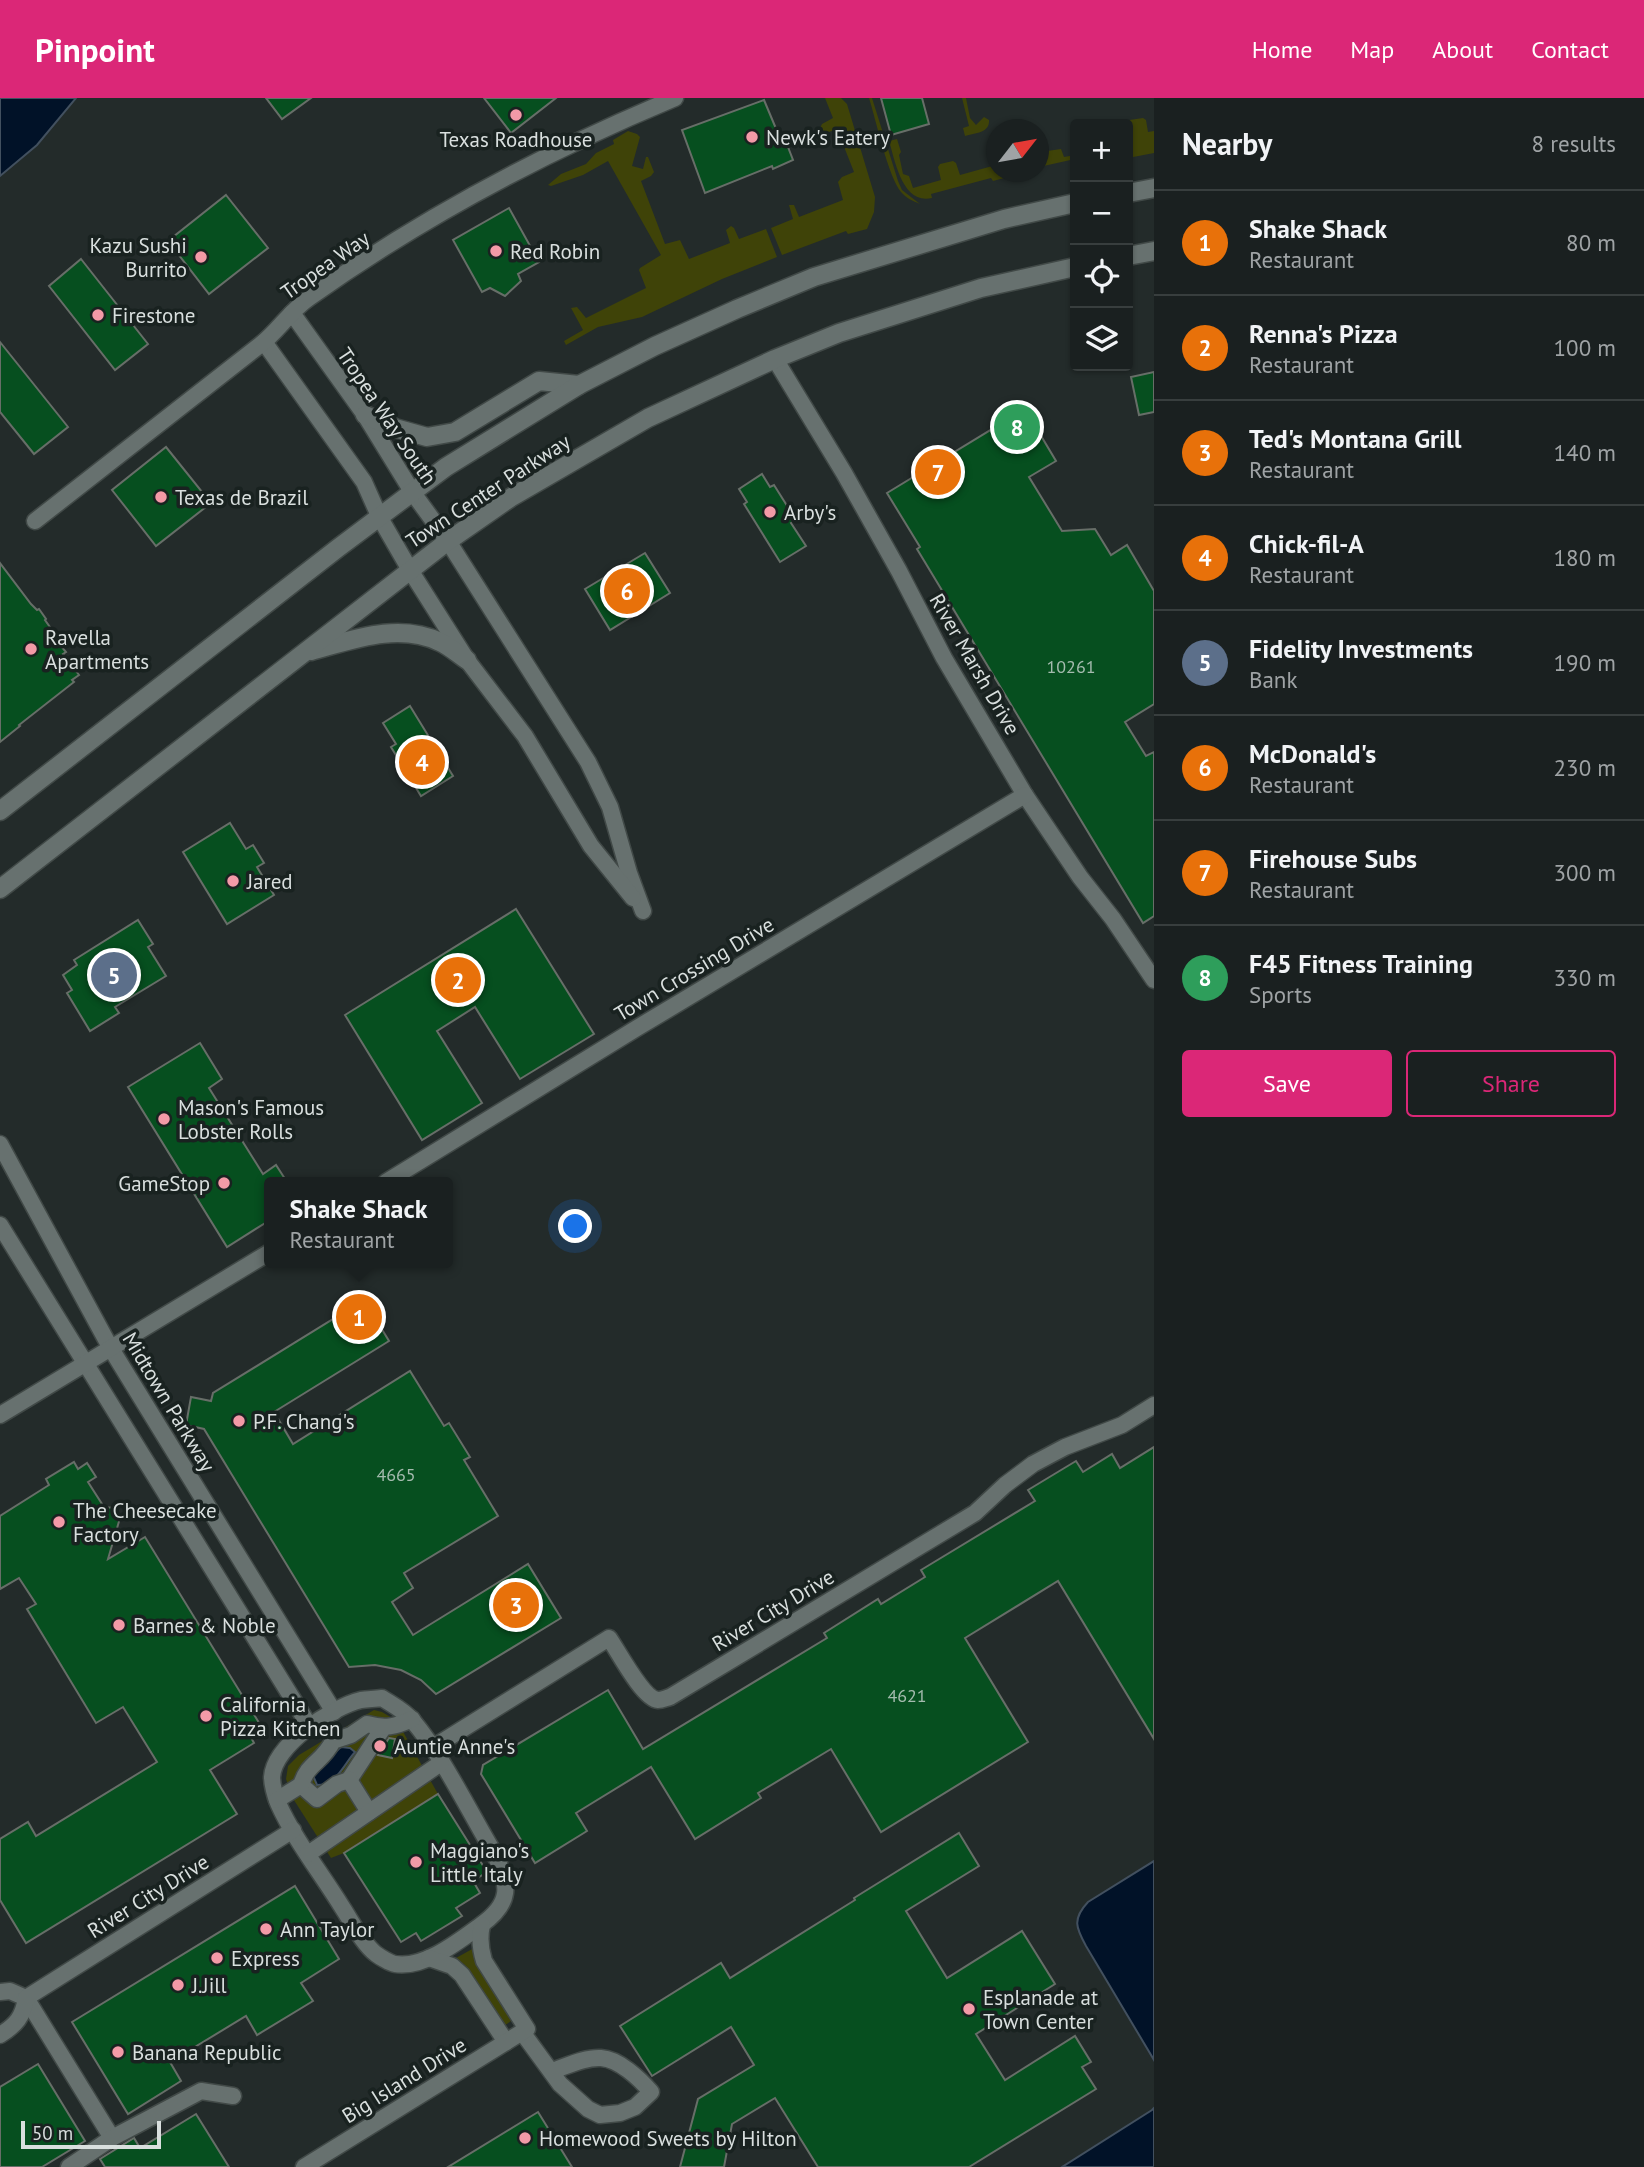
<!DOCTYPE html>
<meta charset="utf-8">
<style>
:root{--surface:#1a2020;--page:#232829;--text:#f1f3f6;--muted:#9fa3a5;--line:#383e3e;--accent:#db2777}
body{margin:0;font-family:"PT Sans",sans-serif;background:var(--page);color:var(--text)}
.controls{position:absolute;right:21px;top:21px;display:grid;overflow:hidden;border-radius:7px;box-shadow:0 2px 5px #0004}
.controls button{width:63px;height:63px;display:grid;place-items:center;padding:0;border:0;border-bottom:2px solid var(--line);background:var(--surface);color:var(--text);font:35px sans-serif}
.compass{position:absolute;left:986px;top:21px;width:63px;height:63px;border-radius:50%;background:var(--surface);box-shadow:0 2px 5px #0004;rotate:59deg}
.scale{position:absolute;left:21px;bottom:18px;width:140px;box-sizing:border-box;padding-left:7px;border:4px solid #d9dfde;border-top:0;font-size:19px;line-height:24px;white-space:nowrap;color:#d9dfde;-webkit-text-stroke:5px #192220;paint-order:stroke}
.you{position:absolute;left:576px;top:1129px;width:24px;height:24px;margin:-18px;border:5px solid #fff;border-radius:50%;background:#1a73e8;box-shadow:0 0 0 10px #1a73e833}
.badge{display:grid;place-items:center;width:46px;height:46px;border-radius:50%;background:var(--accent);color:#fff;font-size:23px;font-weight:700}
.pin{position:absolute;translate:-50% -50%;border:4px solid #fff;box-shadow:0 2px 7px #0006}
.popup{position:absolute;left:264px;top:1079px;width:189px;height:91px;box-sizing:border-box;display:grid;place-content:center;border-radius:7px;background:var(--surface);filter:drop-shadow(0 2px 5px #0005);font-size:23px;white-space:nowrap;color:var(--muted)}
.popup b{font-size:26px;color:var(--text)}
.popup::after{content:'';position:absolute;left:50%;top:100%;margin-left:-14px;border:14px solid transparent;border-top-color:var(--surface)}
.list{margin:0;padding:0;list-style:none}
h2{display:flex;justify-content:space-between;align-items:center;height:91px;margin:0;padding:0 28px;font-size:30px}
h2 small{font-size:23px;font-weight:400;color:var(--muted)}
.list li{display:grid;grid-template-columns:46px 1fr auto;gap:21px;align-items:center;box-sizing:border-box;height:105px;padding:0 28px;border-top:2px solid var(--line)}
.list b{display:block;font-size:26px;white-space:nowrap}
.list p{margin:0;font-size:23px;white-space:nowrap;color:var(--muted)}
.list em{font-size:23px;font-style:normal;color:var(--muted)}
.actions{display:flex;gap:14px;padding:21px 28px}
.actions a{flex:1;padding:16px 0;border:2px solid var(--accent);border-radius:7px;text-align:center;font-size:24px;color:var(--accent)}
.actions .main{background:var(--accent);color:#fff}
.icon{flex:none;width:38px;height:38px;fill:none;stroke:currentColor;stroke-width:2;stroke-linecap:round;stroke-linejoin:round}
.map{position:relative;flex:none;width:1154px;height:2069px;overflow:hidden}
header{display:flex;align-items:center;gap:42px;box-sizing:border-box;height:98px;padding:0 35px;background:var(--accent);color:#fff}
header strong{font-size:33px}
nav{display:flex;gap:38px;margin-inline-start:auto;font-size:24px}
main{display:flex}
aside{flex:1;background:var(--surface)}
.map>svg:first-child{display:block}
.green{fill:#3f4308}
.water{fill:#011228;stroke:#42505f;stroke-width:2}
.building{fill:#064f1f;stroke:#676e68;stroke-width:2}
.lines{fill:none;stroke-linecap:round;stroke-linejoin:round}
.street-casing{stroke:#414947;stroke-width:19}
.secondary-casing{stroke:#414947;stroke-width:21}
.street{stroke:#67716f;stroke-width:16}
.secondary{stroke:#67716f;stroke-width:18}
.poi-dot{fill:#f39aa7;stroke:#192220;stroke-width:2.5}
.labels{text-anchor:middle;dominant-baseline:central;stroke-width:7;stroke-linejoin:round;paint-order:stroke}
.number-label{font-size:18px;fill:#a4bbae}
.poi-label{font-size:21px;fill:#d9dfde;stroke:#192220;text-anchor:start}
.street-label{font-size:21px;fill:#d9dfde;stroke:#192220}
</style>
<header>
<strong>Pinpoint</strong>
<nav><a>Home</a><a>Map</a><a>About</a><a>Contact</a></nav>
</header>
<main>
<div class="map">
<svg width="1154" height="2069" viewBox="0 0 1154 2069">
<rect width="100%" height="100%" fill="#232b2a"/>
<g class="green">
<polygon points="825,0 841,0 847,6 875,99 874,114 867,131 848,136 846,133 782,157 771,130 793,121 789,107 794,107 799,119 843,102 838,84 842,79 854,74 837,31 826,35 820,30 822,26 833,20"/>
<path d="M869 0H872L898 83 902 92 920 106C913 103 906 100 901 94 888 78 876 22 869 0Z"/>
<path d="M962 0H966L970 20 976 27 984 19 989 22C990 35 975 35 965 38L963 30 969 28Z"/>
<polygon points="1143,20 1146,22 1148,34 1154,33 1154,55 1128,60 1128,26 1109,25"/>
<polygon points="628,33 637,36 640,39 632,68 643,71 646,59 648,59 654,74 651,78 641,83 665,146 680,142 689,161 730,145 726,132 731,128 734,130 739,141 766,131 777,159 722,181 642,219 598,229 566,247 564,243 583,232 571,210 577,209 586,220 646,190 639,172 640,170 661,157 608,63 583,77 551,88 548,87 561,76 586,66 596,55 614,46 613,42"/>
<polygon points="1039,40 1044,41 1047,53 1061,51 1064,59 1075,57 1075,61 1039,69"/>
<path d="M897 41 901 54 899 57 903 76 909 78 913 90 941 82 938 69 940 66 953 63 956 65 960 77 996 67V74H1020L1008 76V79L993 83 991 80 931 96 932 100C902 107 895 62 889 43Z"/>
<polygon points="374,1612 382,1614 397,1623 438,1696 344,1755 331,1760 292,1699 286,1681 288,1668 299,1657"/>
<polygon points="474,1850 477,1863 511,1923 504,1928 465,1867 456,1860"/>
</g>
<g class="water">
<polygon points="0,0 76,0 37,47 0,78"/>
<path d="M341 1649 350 1650 355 1654C344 1666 337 1687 317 1687L312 1675Z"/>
<path d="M1154 1763V1962L1086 1848C1076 1830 1072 1821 1088 1804Z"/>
<polygon points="1154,2010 1154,2069 1062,2069 1152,2012"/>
</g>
<g class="building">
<polygon points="266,0 311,0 282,21"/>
<polygon points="484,0 556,0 511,35"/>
<polygon points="881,0 922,0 929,26 891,37"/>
<polygon points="764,2 782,45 786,44 793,62 773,71 772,68 705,95 682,32"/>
<polygon points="226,97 268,150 209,196 168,143"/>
<polygon points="509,110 539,164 518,176 521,183 505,198 490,190 482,194 453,142"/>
<polygon points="81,161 148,246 115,272 49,188"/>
<polygon points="0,244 68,329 34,356 0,314"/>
<polygon points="1154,274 1154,314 1139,317 1131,279"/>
<polygon points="1025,311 1056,363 1029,379 1062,433 1095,431 1111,457 1127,447 1154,493 1154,606 1125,624 1146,658 1154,654 1154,818 1143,825 917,451 920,449 887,395"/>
<polygon points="166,349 211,405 156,448 112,392"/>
<polygon points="762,376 770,389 774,387 796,422 791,425 806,448 780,464 744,406 747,404 739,391"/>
<polygon points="645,455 670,495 610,532 585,491"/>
<polygon points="0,465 31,506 37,512 39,511 46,521 45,522 62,546 60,547 66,554 63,556 79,577 72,582 74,584 19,627 20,628 0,644"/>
<polygon points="410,608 453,678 421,698 391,649 396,646 383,625"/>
<polygon points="230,725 246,751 253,747 264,765 257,769 274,797 227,826 183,754"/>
<polygon points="516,811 594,936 520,981 475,909 437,933 482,1005 422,1042 345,917"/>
<polygon points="138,822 153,846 148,849 166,878 115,909 119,915 90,933 67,895 72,892 63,877 77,867 74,862"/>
<polygon points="200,945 222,981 209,990 263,1076 276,1067 287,1084 270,1084 270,1122 227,1149 128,989"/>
<polygon points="364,1202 389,1243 274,1314 293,1346 410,1273 444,1328 449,1325 470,1359 464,1362 498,1418 404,1475 413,1490 392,1504 413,1537 528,1466 561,1520 436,1596 421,1582 401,1572 375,1567 349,1569 204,1331 186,1327 191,1299 211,1303 213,1295"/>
<polygon points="1154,1349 1154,1641 1058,1483 965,1540 1028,1644 881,1734 831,1651 758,1695 761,1700 695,1741 651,1669 576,1715 587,1733 535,1765 481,1676 483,1667 608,1592 643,1651 827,1540 824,1535 878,1501 881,1506 925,1479 921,1472 1035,1403 1028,1392 1076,1363 1083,1374 1112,1356 1120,1370"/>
<polygon points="74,1364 78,1371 87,1365 96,1379 88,1384 104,1409 114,1410 120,1420 108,1461 145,1439 261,1628 249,1636 254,1645 210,1672 237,1716 26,1845 0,1802 0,1741 28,1724 36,1738 157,1664 123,1609 96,1625 27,1511 36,1506 19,1480 0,1491 0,1418 49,1387 46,1381"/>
<polygon points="389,1640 395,1641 392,1660 378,1657"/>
<polygon points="438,1696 487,1774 473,1783 480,1795 456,1810 462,1818 421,1843 416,1835 401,1844 344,1755"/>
<polygon points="959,1735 979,1768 906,1813 947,1880 1022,1833 1055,1886 976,1936 1005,1982 1075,1938 1091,1964 1082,1969 1096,1991 969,2069 818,2069 775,2000 732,2026 724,2069 680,2069 698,2001 754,1967 731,1929 652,1978 620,1928 721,1865 730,1880 855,1802 854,1800"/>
<polygon points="295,1788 339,1861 301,1885 313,1903 257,1937 246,1918 170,1964 181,1983 128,2016 72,1924"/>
<polygon points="38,1966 85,2043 42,2069 0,2069 0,1989"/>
<polygon points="538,2014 572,2069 448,2069"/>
<polygon points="196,2016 229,2069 105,2069 100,2061 134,2040 140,2050"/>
</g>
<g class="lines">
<g class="street-casing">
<g id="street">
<polyline points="292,215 365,317 413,395 448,443 588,664 610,709 629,775 643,813"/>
<polyline points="264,244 364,384 380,420 410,472 467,562 525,638 591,748 633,800"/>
<polyline points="775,261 844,375 899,473 944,560 1025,697 1080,779 1113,821 1154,882"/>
<path d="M35 423C110 364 185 306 260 247 278 233 290 213 309 200 421 120 548 53 675 0"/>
<polyline points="0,1046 110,1249 334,1614"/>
<polyline points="386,1084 637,930 1025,697"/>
<polyline points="0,1127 310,1629"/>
<polyline points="0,1317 270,1154"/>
<path d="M382 1600C393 1607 405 1613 413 1623 443 1659 469 1713 494 1755 510 1787 512 1805 481 1827 459 1843 424 1871 395 1866 390 1865 380 1859 376 1856 362 1845 352 1824 342 1809 321 1775 294 1741 278 1705 275 1698 272 1686 272 1679 274 1647 332 1609 361 1602 368 1601 375 1601 382 1600Z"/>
<path d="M432 1650 609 1540C618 1553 643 1601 658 1602 662 1602 666 1600 670 1599L975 1415 1005 1387 1033 1366 1065 1349 1122 1327 1154 1307"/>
<polyline points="349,1682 383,1630"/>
<polyline points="301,1687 317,1701 337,1686 349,1682 369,1714"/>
<path d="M277 1702 301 1687C308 1664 322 1665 333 1643L351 1637 367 1626C385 1631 395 1629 412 1621"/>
<polyline points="308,1756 441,1665"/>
<polyline points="429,1860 452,1868 462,1877 506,1944"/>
<polyline points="0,1894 10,1893 26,1900"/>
<polyline points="26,1900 112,2040"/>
<path d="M522 1934 560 1986 588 2011 600 2017 620 2015 635 2009 651 1994C640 1981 619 1961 601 1960 585 1959 567 1968 552 1973"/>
<path d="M0 1937C16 1927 23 1919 26 1900L293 1732"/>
<polyline points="69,2069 112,2040 201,1993 233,1998"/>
<path d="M304 2069 527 1931 484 1863C480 1850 479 1840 482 1827"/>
</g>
</g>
<g class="secondary-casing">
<g id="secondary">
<polyline points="1128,95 1154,90"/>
<polyline points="1128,158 1154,153"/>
<polyline points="365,317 395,330 427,339 455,334 539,283 579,287"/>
<path d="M311 553C352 542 398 524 440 544 449 548 458 556 467 562"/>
<polyline points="0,713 338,450 446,369 579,287 655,248 737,211 814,179 1004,121 1075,105"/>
<polyline points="0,791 448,443 510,400 648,320 775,261 839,235 981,190 1075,169"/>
</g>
</g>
<use href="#street" class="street"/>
<use href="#secondary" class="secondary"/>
</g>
<g class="poi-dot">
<circle cx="516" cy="17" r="7"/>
<circle cx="752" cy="39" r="7"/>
<circle cx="496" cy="153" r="7"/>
<circle cx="201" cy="159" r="7"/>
<circle cx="98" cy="217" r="7"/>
<circle cx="161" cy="399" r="7"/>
<circle cx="770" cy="414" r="7"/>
<circle cx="31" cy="551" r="7"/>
<circle cx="233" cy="783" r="7"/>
<circle cx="164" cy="1021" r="7"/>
<circle cx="224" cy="1085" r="7"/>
<circle cx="239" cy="1323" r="7"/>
<circle cx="59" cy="1424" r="7"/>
<circle cx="119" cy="1527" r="7"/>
<circle cx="206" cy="1618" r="7"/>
<circle cx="380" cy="1648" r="7"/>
<circle cx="416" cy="1764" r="7"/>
<circle cx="266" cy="1831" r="7"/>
<circle cx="217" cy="1860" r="7"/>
<circle cx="178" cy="1887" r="7"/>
<circle cx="969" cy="1911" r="7"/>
<circle cx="118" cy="1954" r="7"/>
<circle cx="525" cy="2040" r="7"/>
</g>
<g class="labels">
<g class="number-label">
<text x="1071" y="568">10261</text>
<text x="396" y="1376">4665</text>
<text x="907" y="1597">4621</text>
</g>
<g class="poi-label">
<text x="766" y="39">Newk's Eatery</text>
<text x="516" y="41" text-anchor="middle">Texas Roadhouse</text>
<text x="187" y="147" text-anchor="end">Kazu Sushi<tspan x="187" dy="24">Burrito</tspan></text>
<text x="510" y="153">Red Robin</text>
<text x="112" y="217">Firestone</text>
<text x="175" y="399">Texas de Brazil</text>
<text x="784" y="414">Arby's</text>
<text x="45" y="539">Ravella<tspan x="45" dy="24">Apartments</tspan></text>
<text x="247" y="783">Jared</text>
<text x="178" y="1009">Mason's Famous<tspan x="178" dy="24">Lobster Rolls</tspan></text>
<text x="210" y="1085" text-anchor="end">GameStop</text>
<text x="253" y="1323">P.F. Chang's</text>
<text x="73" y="1412">The Cheesecake<tspan x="73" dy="24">Factory</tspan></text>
<text x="133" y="1527">Barnes &amp; Noble</text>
<text x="220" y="1606">California<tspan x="220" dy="24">Pizza Kitchen</tspan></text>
<text x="394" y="1648">Auntie Anne's</text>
<text x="430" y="1752">Maggiano's<tspan x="430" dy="24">Little Italy</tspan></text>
<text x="280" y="1831">Ann Taylor</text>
<text x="231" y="1860">Express</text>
<text x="192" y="1887">J.Jill</text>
<text x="983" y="1899">Esplanade at<tspan x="983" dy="24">Town Center</tspan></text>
<text x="132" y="1954">Banana Republic</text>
<text x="539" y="2040">Homewood Sweets by Hilton</text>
</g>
<g class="street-label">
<text transform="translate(325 167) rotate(-35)">Tropea Way</text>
<text transform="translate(387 318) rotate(56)">Tropea Way South</text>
<text transform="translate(488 393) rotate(-33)">Town Center Parkway</text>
<text transform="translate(975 566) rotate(60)">River Marsh Drive</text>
<text transform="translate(694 871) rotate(-31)">Town Crossing Drive</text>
<text transform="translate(169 1304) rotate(59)">Midtown Parkway</text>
<text transform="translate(773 1512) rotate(-31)">River City Drive</text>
<text transform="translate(148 1798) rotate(-32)">River City Drive</text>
<text transform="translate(404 1982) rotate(-32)">Big Island Drive</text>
</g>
</g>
</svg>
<div class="controls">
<button>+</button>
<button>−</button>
<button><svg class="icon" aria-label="locate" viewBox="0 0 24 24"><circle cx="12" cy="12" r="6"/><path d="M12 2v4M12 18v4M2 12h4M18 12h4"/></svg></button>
<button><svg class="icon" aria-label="layers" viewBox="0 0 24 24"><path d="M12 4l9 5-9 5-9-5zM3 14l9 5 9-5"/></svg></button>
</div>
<svg class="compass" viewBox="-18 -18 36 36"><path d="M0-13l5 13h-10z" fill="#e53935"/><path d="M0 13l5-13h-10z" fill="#9fa3a5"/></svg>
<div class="scale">50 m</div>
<div class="you"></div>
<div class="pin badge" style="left:359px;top:1219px;background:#e8710a">1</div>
<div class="popup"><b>Shake Shack</b>Restaurant</div>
<div class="pin badge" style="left:458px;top:882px;background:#e8710a">2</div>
<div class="pin badge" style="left:516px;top:1507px;background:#e8710a">3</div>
<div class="pin badge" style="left:422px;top:664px;background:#e8710a">4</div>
<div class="pin badge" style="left:114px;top:877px;background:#5c6f8a">5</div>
<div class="pin badge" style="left:627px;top:493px;background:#e8710a">6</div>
<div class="pin badge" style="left:938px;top:374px;background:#e8710a">7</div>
<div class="pin badge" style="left:1017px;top:329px;background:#2e9e5b">8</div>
</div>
<aside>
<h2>Nearby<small>8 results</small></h2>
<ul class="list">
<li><span class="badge" style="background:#e8710a">1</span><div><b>Shake Shack</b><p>Restaurant</p></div><em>80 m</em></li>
<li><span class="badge" style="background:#e8710a">2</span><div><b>Renna's Pizza</b><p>Restaurant</p></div><em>100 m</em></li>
<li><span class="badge" style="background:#e8710a">3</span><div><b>Ted's Montana Grill</b><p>Restaurant</p></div><em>140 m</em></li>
<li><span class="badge" style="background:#e8710a">4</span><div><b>Chick-fil-A</b><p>Restaurant</p></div><em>180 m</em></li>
<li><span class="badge" style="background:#5c6f8a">5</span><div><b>Fidelity Investments</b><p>Bank</p></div><em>190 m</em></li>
<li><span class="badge" style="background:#e8710a">6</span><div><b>McDonald's</b><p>Restaurant</p></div><em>230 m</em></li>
<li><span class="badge" style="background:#e8710a">7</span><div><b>Firehouse Subs</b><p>Restaurant</p></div><em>300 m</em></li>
<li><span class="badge" style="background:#2e9e5b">8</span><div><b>F45 Fitness Training</b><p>Sports</p></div><em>330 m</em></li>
</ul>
<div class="actions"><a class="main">Save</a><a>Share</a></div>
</aside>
</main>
